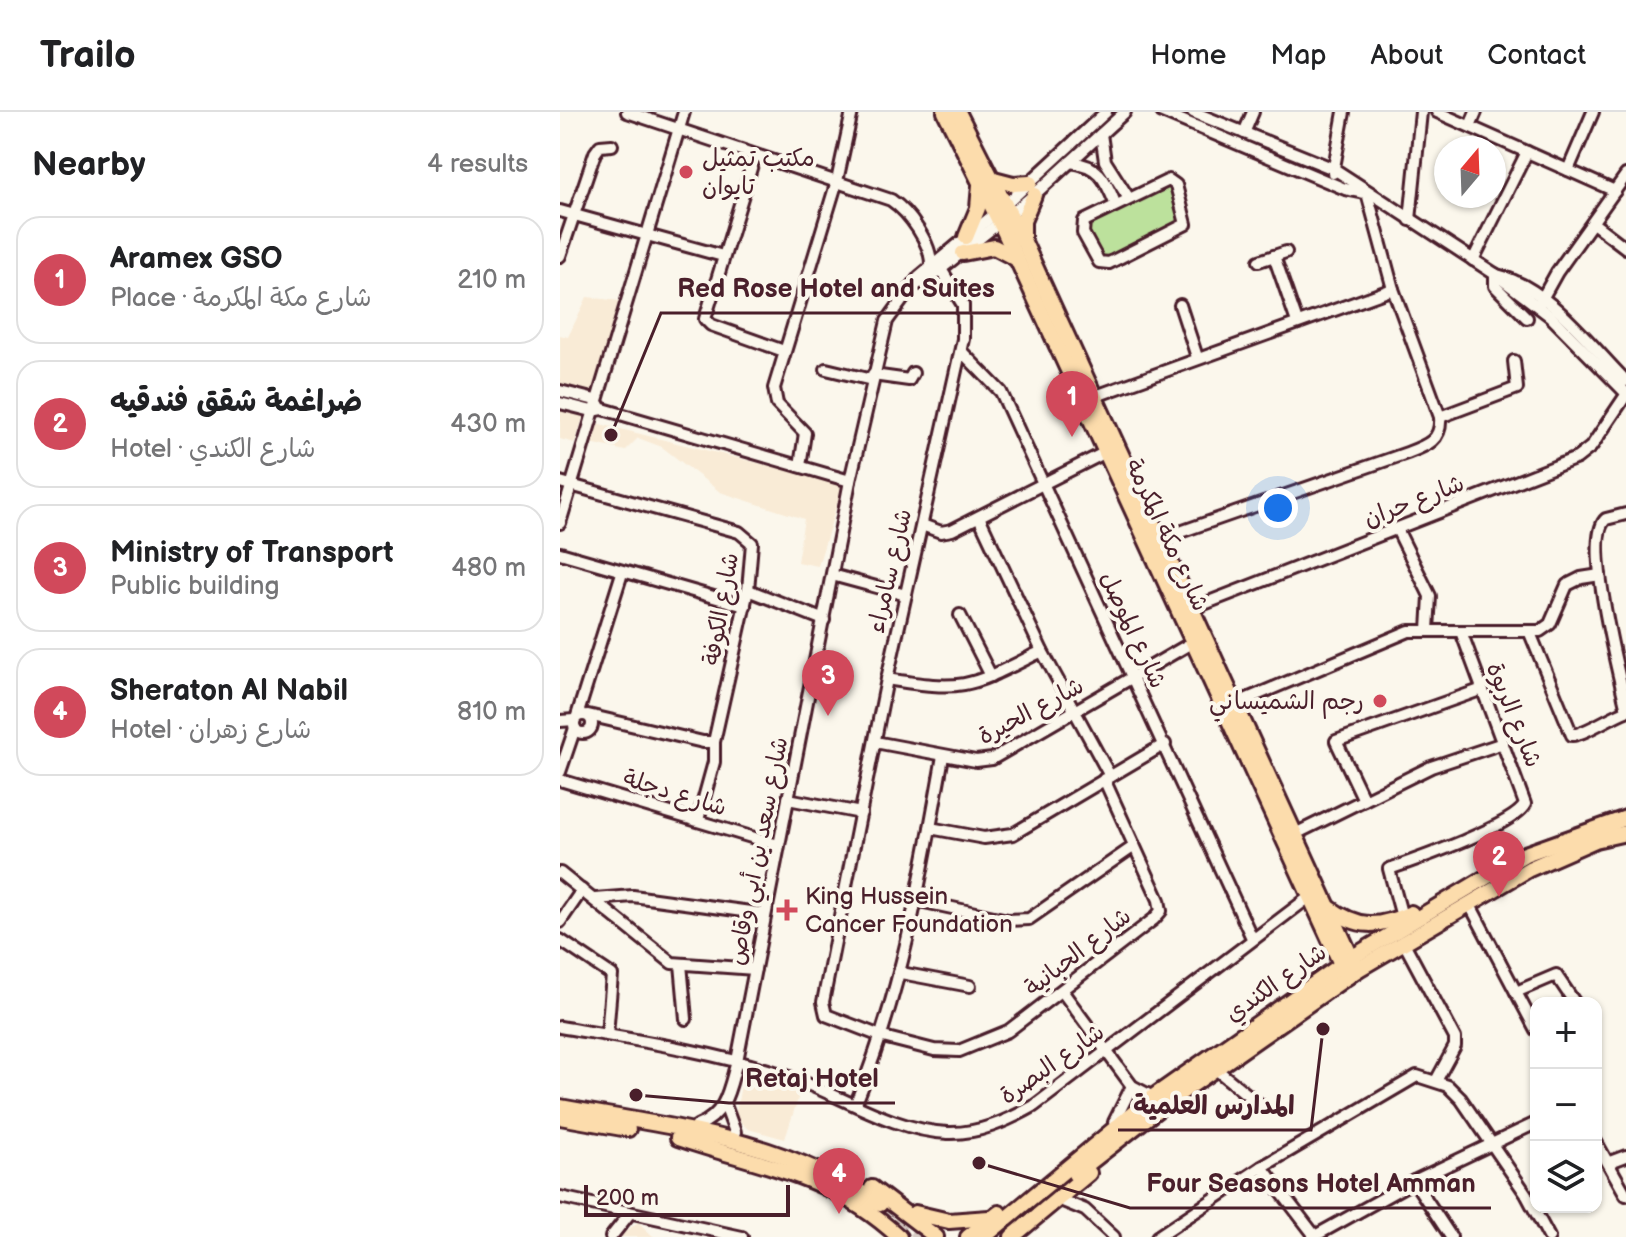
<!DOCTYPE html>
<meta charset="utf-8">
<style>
:root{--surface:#fff;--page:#f6f6f6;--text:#202124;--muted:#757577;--line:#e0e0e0;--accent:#d1495b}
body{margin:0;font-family:"Balsamiq Sans","Playpen Sans Arabic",sans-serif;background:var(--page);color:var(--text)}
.controls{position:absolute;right:24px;bottom:24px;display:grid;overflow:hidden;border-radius:16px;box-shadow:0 2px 6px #0004}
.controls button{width:72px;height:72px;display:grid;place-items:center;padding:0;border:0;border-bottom:2px solid var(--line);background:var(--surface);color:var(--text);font:40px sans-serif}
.compass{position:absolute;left:874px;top:24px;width:72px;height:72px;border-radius:50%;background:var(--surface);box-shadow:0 2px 6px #0004;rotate:19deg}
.scale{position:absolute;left:24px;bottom:20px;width:206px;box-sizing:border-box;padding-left:8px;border:4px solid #4a1f2b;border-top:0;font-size:22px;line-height:28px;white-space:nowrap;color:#4a1f2b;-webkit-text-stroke:6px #fbf7ec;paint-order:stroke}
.you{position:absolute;left:718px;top:396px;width:28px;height:28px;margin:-20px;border:6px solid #fff;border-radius:50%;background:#1a73e8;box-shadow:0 0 0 12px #1a73e833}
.badge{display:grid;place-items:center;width:52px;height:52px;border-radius:50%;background:var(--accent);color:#fff;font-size:26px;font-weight:700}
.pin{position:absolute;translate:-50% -66px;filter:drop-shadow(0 2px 4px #0008)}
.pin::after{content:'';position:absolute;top:42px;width:28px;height:24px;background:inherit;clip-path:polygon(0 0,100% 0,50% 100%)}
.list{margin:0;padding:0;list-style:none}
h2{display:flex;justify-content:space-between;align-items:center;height:104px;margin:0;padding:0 32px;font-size:34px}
h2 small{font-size:26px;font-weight:400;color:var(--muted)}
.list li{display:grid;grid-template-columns:52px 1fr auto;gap:24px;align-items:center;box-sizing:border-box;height:128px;margin:0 16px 16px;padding:0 16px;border:2px solid var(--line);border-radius:24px}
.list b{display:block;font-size:30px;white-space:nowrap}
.list p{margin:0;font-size:26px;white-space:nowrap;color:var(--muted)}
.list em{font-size:26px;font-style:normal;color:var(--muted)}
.icon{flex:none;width:44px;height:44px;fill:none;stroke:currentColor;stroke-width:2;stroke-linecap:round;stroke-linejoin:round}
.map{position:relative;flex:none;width:1066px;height:1125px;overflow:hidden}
header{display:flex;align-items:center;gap:48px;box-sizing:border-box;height:112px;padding:0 40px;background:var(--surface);border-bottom:2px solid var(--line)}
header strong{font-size:38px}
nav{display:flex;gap:44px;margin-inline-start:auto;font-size:28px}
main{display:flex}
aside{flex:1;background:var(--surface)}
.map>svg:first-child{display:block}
.built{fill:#f9ebd6}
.green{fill:#bce19c;stroke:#838064;stroke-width:2}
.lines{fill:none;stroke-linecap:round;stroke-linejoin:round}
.major-tunnel{stroke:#d8ccc5;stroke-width:14;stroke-dasharray:14 7;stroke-linecap:butt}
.minor-casing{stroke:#4a1f2b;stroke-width:16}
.major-casing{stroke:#4a1f2b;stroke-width:20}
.minor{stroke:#fbf7ec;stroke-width:10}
.major{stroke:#fcdcac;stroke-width:14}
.poi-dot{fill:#d1495b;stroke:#fbf7ec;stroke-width:3}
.labels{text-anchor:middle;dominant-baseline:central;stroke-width:8;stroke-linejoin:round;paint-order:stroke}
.poi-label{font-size:24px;fill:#4a1f2b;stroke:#fbf7ec;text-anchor:start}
.street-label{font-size:24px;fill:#4a1f2b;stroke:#fbf7ec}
.leader{fill:none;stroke:#4a1f2b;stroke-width:3}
.callout-dot{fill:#4a1f2b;stroke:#fbf7ec;stroke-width:3}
.callout-label{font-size:26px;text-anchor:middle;font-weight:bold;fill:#4a1f2b;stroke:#fbf7ec;stroke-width:8;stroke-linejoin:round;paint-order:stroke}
</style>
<header>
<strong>Trailo</strong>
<nav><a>Home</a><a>Map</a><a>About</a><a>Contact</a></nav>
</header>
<main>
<aside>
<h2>Nearby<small>4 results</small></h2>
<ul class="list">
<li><span class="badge">1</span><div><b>Aramex GSO</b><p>Place · شارع مكة المكرمة</p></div><em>210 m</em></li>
<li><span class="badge">2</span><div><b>ضراغمة شقق فندقيه</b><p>Hotel · شارع الكندي</p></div><em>430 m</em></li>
<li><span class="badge">3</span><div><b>Ministry of Transport</b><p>Public building</p></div><em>480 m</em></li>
<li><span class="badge">4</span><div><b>Sheraton Al Nabil</b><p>Hotel · شارع زهران</p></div><em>810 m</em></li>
</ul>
</aside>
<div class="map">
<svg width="1066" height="1125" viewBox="0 0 1066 1125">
<rect width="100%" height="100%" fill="#fbf7ec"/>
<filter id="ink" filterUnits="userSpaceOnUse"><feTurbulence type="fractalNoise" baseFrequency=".0125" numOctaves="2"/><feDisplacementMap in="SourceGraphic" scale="16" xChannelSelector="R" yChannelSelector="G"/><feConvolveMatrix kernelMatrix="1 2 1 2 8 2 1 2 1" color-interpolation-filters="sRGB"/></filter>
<g filter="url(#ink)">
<g class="built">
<polygon points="27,185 60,189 15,331 0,327 0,223 8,225"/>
<polygon points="36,311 283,372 258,454 237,450 244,407 160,380 102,335 78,326 65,339 31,331"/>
<polygon points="190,959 241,977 225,1027 188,1017 175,1005 183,963"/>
<polygon points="78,1110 94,1125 61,1125 64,1121"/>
</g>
<polygon class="green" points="608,73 623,111 542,148 526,113"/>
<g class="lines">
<polyline class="major-tunnel" points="320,1092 363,1125"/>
<g class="minor-casing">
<g id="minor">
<path d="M67 0 331 88C349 100 372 132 371 154"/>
<polyline points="602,0 785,77 805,81"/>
<polyline points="633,0 774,57 791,68 935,162 990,204 1066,281"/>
<polyline points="877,0 1055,79"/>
<polyline points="910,14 916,0"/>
<polyline points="684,21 693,0"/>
<polyline points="541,22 545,49 568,85"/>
<polyline points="195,43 145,207 151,213 224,239"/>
<path d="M510 50C538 53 545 66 555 91"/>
<polyline points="1008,58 1033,0"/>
<polyline points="773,61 784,0"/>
<polygon points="609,68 616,73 626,112 549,151 539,150 523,121 524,109"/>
<polyline points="0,99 163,144"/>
<polyline points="850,108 861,0"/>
<polyline points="1033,111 1066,136"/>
<polyline points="0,144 35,41 40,34 52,33"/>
<polyline points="714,144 737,210"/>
<polyline points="913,148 967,40"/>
<polyline points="699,149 726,140"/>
<polyline points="381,157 403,193 403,227 327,567 263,890 266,903 323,925 374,938 399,939 448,919 594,807 601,799 599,788 544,667"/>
<polyline points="935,162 935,174 967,206"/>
<path d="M937 163C988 175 1030 233 1066 269"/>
<polyline points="355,173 367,168 474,83 565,0"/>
<polyline points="620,193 637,245"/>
<polyline points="978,194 997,160 1066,63"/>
<polyline points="401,239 441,280 692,826"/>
<polyline points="266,257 312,268"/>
<polyline points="313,263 349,268 353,261"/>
<polyline points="0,279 35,288 39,293"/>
<polyline points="533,285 833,177"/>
<polyline points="0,291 32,299 43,297 290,369"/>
<polyline points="880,305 957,276 954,249"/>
<polyline points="240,354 245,321 217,292 214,276 277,69 292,0"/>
<polyline points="0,370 179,420 192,431 188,478 154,630 154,650 138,708"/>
<path d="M1066 402 1046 407C1023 426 1059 562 1066 594"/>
<polyline points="419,405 482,539 550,664"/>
<polyline points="0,411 124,0"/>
<polyline points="362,413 381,420 392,418 544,341"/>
<polyline points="837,417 870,484 868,518"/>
<path d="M600 427 847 341C866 334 882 329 880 305L833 177 807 81"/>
<polyline points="0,441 185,494"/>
<polyline points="272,463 346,483"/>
<polyline points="188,478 264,508"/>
<polyline points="631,497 1017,346 1031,335 1066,283"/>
<polyline points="400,503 431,564"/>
<path d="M970 521 1012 623C1023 623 1052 604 1066 599"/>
<path d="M327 567C407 580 410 575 482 539"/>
<polyline points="675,592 849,519 980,519 990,512 1007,473 1021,466 1040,463"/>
<circle cx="23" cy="612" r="9"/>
<polyline points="28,603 143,630 154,630"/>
<polyline points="17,604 62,461"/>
<polyline points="0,609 14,608"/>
<polyline points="315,630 416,649 432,647 633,530"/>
<polyline points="0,660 15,616"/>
<polyline points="0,668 218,733"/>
<polyline points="228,687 301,701"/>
<polyline points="804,688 776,629 920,578"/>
<polyline points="370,716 424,726 453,722 605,632"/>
<polyline points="733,723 871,655 943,631"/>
<polyline points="0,761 112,851 195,857"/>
<polyline points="35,787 73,784 205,802"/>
<polyline points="355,788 448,808 469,807 573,735"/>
<polyline points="909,791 976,918"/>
<path d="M842 805 829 757C855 748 956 713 965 692L902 522"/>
<polyline points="0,810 22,778"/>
<polyline points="0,828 52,863 47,923"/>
<polyline points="843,829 895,926 895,934 876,969"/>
<polyline points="121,852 126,907"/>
<polyline points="341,861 410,874"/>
<polyline points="502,879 572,974 593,985"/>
<polyline points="956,880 996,863 1015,891"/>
<path d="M0 915C75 928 149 939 221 962 275 979 331 1019 388 1021 419 1022 447 1009 474 994L748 786"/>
<polyline points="657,958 700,993"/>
<path d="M296 991C342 880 362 762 383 644"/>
<polyline points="165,993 175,1020"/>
<polyline points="554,1010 572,974"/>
<path d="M137 1014C167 1002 169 977 177 949L290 369 327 209 359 165 444 94 546 0"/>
<polyline points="1036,1030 1066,1083"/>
<polyline points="1050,1050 1066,1044"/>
<polyline points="702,1055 755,1124"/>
<polyline points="854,1069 891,1125"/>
<polyline points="0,1085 182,1125"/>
<polyline points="498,1087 525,1098 554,1125"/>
<polyline points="51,1125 70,1101"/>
<polyline points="597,1125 702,1055 857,964 888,974 901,987 966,1082 989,1125"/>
<polyline points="753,1125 854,1069 976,1011"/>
</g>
</g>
<g class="major-casing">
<g id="major">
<polyline points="385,0 445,121 787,865"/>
<polyline points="398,0 463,128 797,858"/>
<polyline points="430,66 453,72 470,71"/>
<polyline points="406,125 418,96 420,73"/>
<polyline points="463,128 463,109 474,83"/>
<polyline points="403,141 434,135 455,146"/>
<path d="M768 795C798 817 818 816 851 801"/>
<path d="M0 995C118 1016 218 1026 320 1092"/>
<polyline points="0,1005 68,1017"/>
<path d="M118 1026C203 1055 270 1061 339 1125"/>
<polyline points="515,1062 602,994 797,858 969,757 1035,728 1066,721"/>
<polyline points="312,1076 376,1125"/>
<polyline points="355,1101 389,1109 429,1106"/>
<polyline points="408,1125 439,1101"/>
<polyline points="424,1125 593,985 791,846 965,742 1066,706"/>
<polyline points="452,1125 529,1061"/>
</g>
</g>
<use href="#minor" class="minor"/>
<use href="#major" class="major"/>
</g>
</g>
<g class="poi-dot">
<circle cx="126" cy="60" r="8"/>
<circle cx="820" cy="589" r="8"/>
<path d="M223 786h8v8h8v8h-8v8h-8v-8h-8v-8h8z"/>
</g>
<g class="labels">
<g class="poi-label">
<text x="142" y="46">مكتب تمثيل<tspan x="142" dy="28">تايوان</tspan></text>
<text x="804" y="589" text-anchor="end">رجم الشميساني</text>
<text x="245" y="784">King Hussein<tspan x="245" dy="28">Cancer Foundation</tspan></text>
</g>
<g class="street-label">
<text transform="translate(854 389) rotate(-21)">شارع حران</text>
<text transform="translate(607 423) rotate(65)">شارع مكة المكرمة</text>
<text transform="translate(330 459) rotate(-77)">شارع سامراء</text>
<text transform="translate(161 497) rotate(-80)">شارع الكوفة</text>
<text transform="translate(573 518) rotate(65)">شارع الموصل</text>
<text transform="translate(471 599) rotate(-28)">شارع الحيرة</text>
<text transform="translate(954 603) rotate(68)">شارع الربوة</text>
<text transform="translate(115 681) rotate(17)">شارع دجلة</text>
<text transform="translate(198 739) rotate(-79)">شارع سعد بن أبي وقاص</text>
<text transform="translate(518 840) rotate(-38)">شارع الحبانية</text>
<text transform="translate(716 871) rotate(-35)">شارع الكندي</text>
<text transform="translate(492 952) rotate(-35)">شارع البصرة</text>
</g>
</g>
<path class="leader" d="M51 323L101 201H451M76 983L169 991H335M763 917L751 1018H558M419 1051L570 1096H931"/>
<g class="callout-dot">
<circle cx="51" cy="323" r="8"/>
<circle cx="76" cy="983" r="8"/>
<circle cx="763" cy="917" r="8"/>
<circle cx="419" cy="1051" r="8"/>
</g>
<g class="callout-label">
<text x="276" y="185">Red Rose Hotel and Suites</text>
<text x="252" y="975">Retaj Hotel</text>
<text x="654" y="1002">المدارس العلمية</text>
<text x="751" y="1080">Four Seasons Hotel Amman</text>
</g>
</svg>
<div class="controls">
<button>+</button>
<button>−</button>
<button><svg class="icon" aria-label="layers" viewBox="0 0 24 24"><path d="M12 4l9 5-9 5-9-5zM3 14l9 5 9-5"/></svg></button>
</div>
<svg class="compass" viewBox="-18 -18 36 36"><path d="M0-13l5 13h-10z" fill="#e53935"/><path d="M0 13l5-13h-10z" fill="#757577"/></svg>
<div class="scale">200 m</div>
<div class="you"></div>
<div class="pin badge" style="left:512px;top:325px">1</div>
<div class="pin badge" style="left:939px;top:785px">2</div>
<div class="pin badge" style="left:268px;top:604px">3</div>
<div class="pin badge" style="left:279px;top:1102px">4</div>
</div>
</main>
